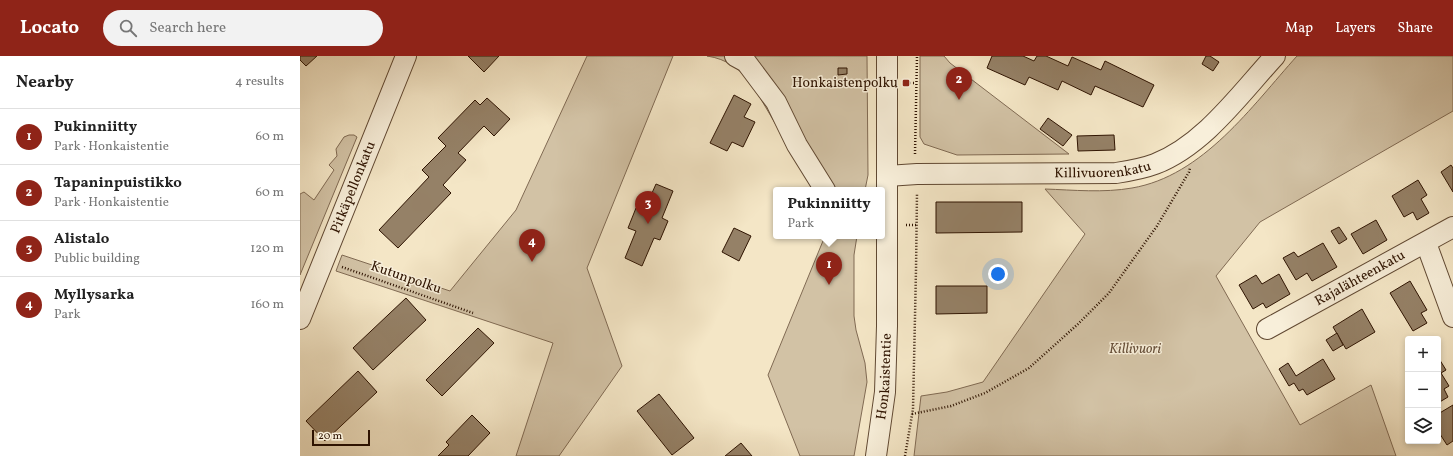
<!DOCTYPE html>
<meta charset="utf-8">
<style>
:root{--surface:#fff;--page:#f2f2f2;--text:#222;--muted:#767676;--line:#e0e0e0;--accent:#8f2418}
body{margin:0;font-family:Vollkorn,serif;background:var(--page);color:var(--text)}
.controls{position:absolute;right:12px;bottom:12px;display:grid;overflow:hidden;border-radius:4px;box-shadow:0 2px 6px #0003}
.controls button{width:36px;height:36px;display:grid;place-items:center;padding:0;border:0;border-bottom:1px solid var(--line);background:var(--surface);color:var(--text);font:20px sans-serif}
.scale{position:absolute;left:12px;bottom:10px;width:58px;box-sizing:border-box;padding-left:4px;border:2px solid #2e1301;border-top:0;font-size:11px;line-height:14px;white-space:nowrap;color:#2e1301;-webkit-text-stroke:3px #f8efda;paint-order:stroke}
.you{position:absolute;left:698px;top:218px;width:14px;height:14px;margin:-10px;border:3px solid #fff;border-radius:50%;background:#1a73e8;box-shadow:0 0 0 6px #1a73e833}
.badge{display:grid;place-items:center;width:26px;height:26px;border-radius:50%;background:var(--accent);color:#fff;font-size:13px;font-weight:700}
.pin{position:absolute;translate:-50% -33px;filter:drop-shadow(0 1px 2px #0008)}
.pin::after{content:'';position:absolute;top:21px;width:14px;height:12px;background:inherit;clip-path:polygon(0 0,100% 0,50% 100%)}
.popup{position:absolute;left:473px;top:131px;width:112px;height:52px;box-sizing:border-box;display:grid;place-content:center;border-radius:4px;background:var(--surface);filter:drop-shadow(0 1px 3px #0005);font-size:13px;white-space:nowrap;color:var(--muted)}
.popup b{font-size:15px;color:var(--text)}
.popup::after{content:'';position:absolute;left:50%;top:100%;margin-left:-8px;border:8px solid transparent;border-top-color:var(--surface)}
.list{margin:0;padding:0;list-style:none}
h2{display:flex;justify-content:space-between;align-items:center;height:52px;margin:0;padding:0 16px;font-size:17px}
h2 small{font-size:13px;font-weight:400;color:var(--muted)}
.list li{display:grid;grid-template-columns:26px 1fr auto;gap:12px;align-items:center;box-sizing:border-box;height:56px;padding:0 16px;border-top:1px solid var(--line)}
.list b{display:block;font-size:15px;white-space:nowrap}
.list p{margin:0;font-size:13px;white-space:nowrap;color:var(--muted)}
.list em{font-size:13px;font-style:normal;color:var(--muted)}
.icon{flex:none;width:22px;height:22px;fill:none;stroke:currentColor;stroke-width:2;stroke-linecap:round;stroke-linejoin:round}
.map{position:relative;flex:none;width:1153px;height:400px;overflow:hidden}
header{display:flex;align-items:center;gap:24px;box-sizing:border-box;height:56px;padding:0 20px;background:var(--accent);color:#fff}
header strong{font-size:19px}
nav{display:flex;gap:22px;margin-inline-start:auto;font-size:14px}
.search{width:280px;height:36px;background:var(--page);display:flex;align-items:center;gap:10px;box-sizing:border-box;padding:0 14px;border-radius:22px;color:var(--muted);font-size:15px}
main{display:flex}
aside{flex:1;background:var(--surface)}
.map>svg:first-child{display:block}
.green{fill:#d2c2a5;stroke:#806a53}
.building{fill:#958167;stroke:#2e1301}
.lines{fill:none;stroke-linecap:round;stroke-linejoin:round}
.minor-casing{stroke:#604832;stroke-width:22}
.path{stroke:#2e1301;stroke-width:2.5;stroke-dasharray:1 2;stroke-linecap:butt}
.minor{stroke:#f8efda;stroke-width:20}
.poi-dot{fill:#8f2418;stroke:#f8efda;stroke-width:1.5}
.labels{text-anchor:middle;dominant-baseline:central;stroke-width:3;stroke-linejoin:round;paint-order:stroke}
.poi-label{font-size:14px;fill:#2e1301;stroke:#f8efda;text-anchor:end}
.street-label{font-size:14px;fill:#2e1301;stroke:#f8efda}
.park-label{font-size:14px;font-style:italic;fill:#67503a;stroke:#f8efda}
</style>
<header>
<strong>Locato</strong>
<div class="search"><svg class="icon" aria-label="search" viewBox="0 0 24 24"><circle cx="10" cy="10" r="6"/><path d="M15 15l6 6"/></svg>Search here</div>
<nav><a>Map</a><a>Layers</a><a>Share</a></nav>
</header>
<main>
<aside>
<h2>Nearby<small>4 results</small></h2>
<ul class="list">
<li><span class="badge">1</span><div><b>Pukinniitty</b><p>Park · Honkaistentie</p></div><em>60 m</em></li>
<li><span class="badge">2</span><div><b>Tapaninpuistikko</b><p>Park · Honkaistentie</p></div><em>60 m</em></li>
<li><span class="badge">3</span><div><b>Alistalo</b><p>Public building</p></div><em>120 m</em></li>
<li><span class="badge">4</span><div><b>Myllysarka</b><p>Park</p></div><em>160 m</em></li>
</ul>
</aside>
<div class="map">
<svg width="1153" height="400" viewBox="0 0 1153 400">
<rect width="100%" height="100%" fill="#f4e6c6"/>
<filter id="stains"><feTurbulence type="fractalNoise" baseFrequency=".005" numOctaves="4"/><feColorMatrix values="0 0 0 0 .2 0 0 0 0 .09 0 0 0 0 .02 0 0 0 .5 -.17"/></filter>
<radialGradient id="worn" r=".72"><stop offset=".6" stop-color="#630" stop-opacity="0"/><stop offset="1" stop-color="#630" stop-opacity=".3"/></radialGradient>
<g class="green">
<polygon points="287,0 373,0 287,212 322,310 259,400 216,400 253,287 36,215 42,199 150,235 216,154"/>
<path d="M407 0H567L568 119 565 134H517L502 113 452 28C440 13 427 3 407 0Z"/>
<polygon points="620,0 644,0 650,7 769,98 657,99 624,88 620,81"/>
<path d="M997 0H1153V55L960 166 916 220 1000 369 1071 329 1096 400H614L621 340 647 336 683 326 785 178 745 133C773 134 804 137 832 132 903 120 952 50 997 0Z"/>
<polygon points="49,79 54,79 57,81 0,219 0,138 4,136 14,144 34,114 29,109 37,100 36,93 44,81"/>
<polygon points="525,180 557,180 554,199 554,260 556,274 565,307 567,326 554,400 500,400 468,319"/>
</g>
<g class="building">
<polygon points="0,0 17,0 6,10 0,4"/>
<polygon points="168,0 199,0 184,16"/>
<polygon points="692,0 723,0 734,5 737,0 746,0 768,10 772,1 801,14 805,5 854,29 843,51 795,30 791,39 762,25 758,34 729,21 725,29 687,12"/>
<polygon points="906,0 910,0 919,6 913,15 902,8"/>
<polygon points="538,12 547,12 547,18 538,19"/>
<polygon points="434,39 451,48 444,61 455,66 443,91 432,86 427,95 410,87"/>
<polygon points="187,42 210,63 194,80 184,70 158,97 166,104 143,129 151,137 98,192 79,174 129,121 122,114 146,90 138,82 175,44 180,49"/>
<polygon points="748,62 772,79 763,90 740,73"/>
<polygon points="814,79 815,94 778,95 777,80"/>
<polygon points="1151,109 1153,112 1153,136 1141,116"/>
<polygon points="1118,124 1127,139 1121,143 1129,157 1117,164 1113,156 1104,161 1092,140"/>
<polygon points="356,128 373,135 362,162 368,165 360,184 354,182 342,210 325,202 336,175 328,172 336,152 344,155"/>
<polygon points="636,146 722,146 722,176 636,177"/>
<polygon points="1076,164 1087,184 1063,198 1051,178"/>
<polygon points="1039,171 1047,183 1039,188 1031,175"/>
<polygon points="434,172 451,180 439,205 422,196"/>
<polygon points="1023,187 1037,211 1012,225 1007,217 996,224 983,202 994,196 998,201"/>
<polygon points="979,218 990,238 966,252 963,247 953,253 939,229 956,219 962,228"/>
<polygon points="1110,225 1127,254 1121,257 1127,267 1113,275 1090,237"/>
<polygon points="636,230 687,230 687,257 636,258"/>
<polygon points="106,242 126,264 73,314 53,292"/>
<polygon points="1062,253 1075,276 1046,293 1033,271"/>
<polygon points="178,272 194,287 142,340 126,324"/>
<polygon points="1037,277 1043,289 1033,295 1026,284"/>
<polygon points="1138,301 1146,314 1141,317 1149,330 1144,333 1148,341 1138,347"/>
<polygon points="1023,303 1035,323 1007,339 1003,333 999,335 994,327 989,330 979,313 988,307 996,320"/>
<polygon points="58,315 77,336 25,385 6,365"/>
<polygon points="359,338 394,382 372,399 337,355"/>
<polygon points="1153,349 1153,385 1147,389 1138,375 1138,358"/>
<polygon points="172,359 190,377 168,400 138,400 149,389 146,386"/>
<polygon points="441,387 452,400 425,400"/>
</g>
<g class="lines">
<g class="minor-casing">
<g id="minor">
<polyline points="435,0 446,6 476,46 497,89 525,134"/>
<path id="s1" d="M587 120 617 118 816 117C829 115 842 113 855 108 904 89 940 38 975 0"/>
<polyline points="1126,187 1153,261"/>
<path id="s2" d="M0 263 106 0"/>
<path id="s3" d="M967 273 1153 171"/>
<path id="s4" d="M576 400 585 336 587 270V0"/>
</g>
</g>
<g class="path">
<polyline points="607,27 616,27"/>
<polyline points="615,98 617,0"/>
<polyline points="606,169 617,169"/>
<polyline points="42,211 173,257"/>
<polyline points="612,358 651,350 685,337 729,312 778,268 809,237 857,170 889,116 890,112"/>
<polyline points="605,400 613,353 616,214 617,137"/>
</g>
<use href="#minor" class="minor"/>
</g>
<rect class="poi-dot" x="602" y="23" width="8" height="8" rx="2"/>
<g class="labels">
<g class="poi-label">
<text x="598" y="27">Honkaistenpolku</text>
</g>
<g class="street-label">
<text stroke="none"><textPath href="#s1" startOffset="216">Killivuorenkatu</textPath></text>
<text stroke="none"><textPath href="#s2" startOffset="142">Pitkäpellonkatu</textPath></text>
<text transform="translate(106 222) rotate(19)">Kutunpolku</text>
<text stroke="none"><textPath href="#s3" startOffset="106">Rajalähteenkatu</textPath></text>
<text stroke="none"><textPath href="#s4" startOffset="80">Honkaistentie</textPath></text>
</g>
<g class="park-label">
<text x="835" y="293">Killivuori</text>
</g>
</g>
<rect width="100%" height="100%" filter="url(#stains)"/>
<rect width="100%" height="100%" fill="url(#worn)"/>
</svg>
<div class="controls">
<button>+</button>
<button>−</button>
<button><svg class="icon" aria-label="layers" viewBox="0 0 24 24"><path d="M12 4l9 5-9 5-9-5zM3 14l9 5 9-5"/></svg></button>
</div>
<div class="scale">20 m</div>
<div class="you"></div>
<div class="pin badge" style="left:529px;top:229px">1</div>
<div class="popup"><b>Pukinniitty</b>Park</div>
<div class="pin badge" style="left:659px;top:44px">2</div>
<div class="pin badge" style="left:348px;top:168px">3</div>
<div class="pin badge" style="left:232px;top:206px">4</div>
</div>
</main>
